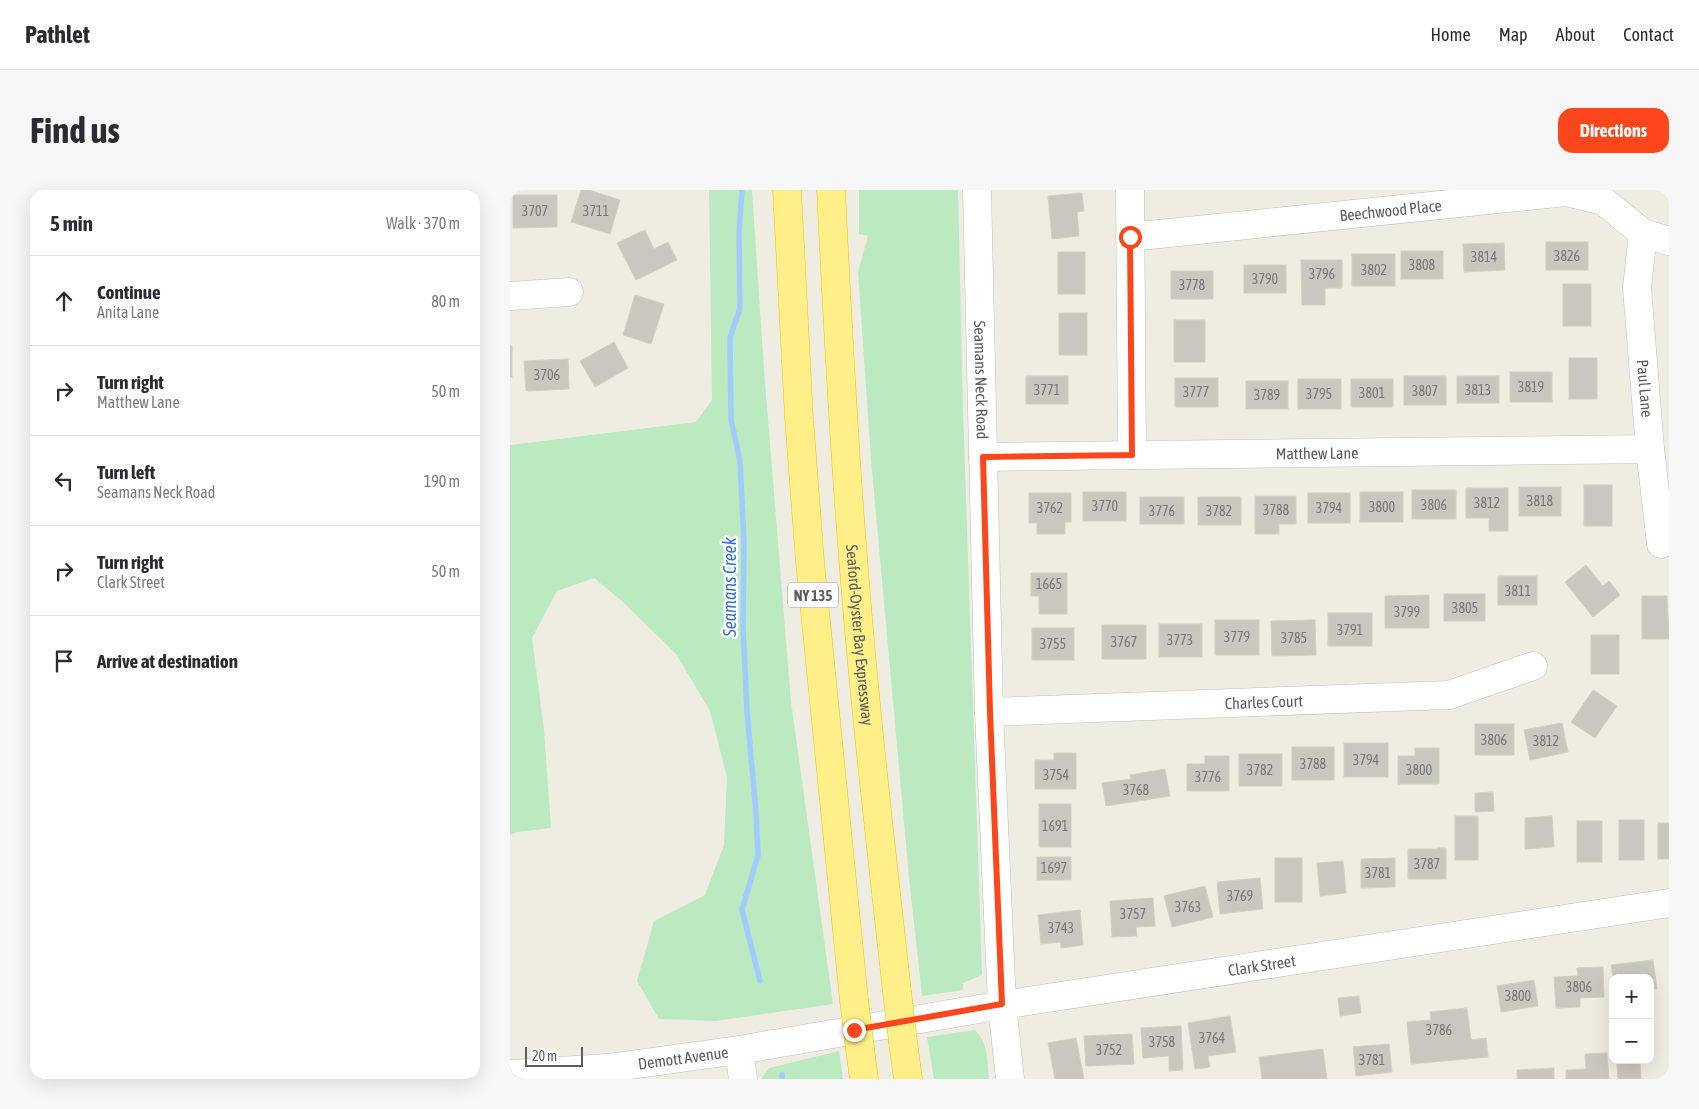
<!DOCTYPE html>
<meta charset="utf-8">
<style>
:root{--surface:#fff;--page:#f7f7f7;--text:#2b2b33;--muted:#7c7c81;--line:#e1e1e2;--accent:#fb471b}
body{margin:0;font-family:"Asap Condensed",sans-serif;background:var(--page);color:var(--text)}
.controls{position:absolute;right:15px;bottom:15px;display:grid;overflow:hidden;border-radius:10px;box-shadow:0 5px 20px #0002}
.controls button{width:45px;height:45px;display:grid;place-items:center;padding:0;border:0;border-bottom:1px solid var(--line);background:var(--surface);color:var(--text);font:25px sans-serif}
.scale{position:absolute;left:15px;bottom:12px;width:58px;box-sizing:border-box;padding-left:5px;border:2px solid #5a5d64;border-top:0;font-size:14px;line-height:18px;white-space:nowrap;color:#5a5d64;-webkit-text-stroke:4px #fff;paint-order:stroke}
.stop{position:absolute;width:15px;height:15px;margin:-11px;border:4px solid #fb471b;border-radius:50%;background:#fff}
.stop.end{background:#fb471b;border-color:#fff;box-shadow:0 1px 5px #0008}
.list{margin:0;padding:0;list-style:none}
h2{display:flex;justify-content:space-between;align-items:center;height:65px;margin:0;padding:0 20px;font-size:21px}
h2 small{font-size:16px;font-weight:400;color:var(--muted)}
.list li{display:grid;grid-template-columns:32px 1fr auto;gap:15px;align-items:center;box-sizing:border-box;height:90px;padding:0 20px;border-top:1px solid var(--line)}
.list b{display:block;font-size:19px;white-space:nowrap}
.list p{margin:0;font-size:16px;white-space:nowrap;color:var(--muted)}
.list em{font-size:16px;font-style:normal;color:var(--muted)}
.icon{flex:none;width:28px;height:28px;fill:none;stroke:currentColor;stroke-width:2;stroke-linecap:round;stroke-linejoin:round}
.map{position:relative;flex:none;width:1159px;height:889px;overflow:hidden;border-radius:15px}
header{display:flex;align-items:center;gap:30px;box-sizing:border-box;height:70px;padding:0 25px;background:var(--surface);border-bottom:1px solid var(--line)}
header strong{font-size:24px}
nav{display:flex;gap:28px;margin-inline-start:auto;font-size:18px}
.intro{display:flex;align-items:center;justify-content:space-between;box-sizing:border-box;height:120px;padding:0 30px}
h1{margin:0;font-size:35px}
.button{padding:12px 22px;border-radius:15px;background:var(--accent);color:#fff;font-size:18px;font-weight:700}
main{display:flex;gap:30px;padding:0 30px}
aside{flex:1;background:var(--surface);border-radius:15px;box-shadow:0 5px 20px #0002}
.map>svg:first-child{display:block}
.green{fill:#bbe9c0}
.lines{fill:none;stroke-linecap:round;stroke-linejoin:round}
.stream{stroke:#a1cbff;stroke-width:5.5}
.building{fill:#cac7be;stroke:#d4d0bf}
.minor-casing{stroke:#bcbec5;stroke-width:29}
.highway-casing{stroke:#f0c100;stroke-width:29}
.minor{stroke:#fff;stroke-width:28}
.highway{stroke:#ffef88;stroke-width:28}
.highway-bridge-casing{stroke:#f0c100;stroke-width:29;stroke-linecap:butt}
.highway-bridge{stroke:#ffef88;stroke-width:28}
.route{stroke:#fb471b;stroke-width:6}
.labels{text-anchor:middle;dominant-baseline:central;stroke-width:5;stroke-linejoin:round;paint-order:stroke}
.number-label{font-size:14px;fill:#76787a}
.shield{fill:#fff;stroke:#8c8e92;stroke-width:1}
.shield-label{font-size:15px;font-weight:bold;fill:#5a5d64}
.street-label{font-size:16px;fill:#5a5d64;stroke:#fff}
.water-label{font-size:18px;font-style:italic;fill:#376fcf;stroke:#fff}
</style>
<header>
<strong>Pathlet</strong>
<nav><a>Home</a><a>Map</a><a>About</a><a>Contact</a></nav>
</header>
<div class="intro"><h1>Find us</h1><a class="button">Directions</a></div>
<main>
<aside>
<h2>5 min<small>Walk · 370 m</small></h2>
<ul class="list">
<li><svg class="icon" aria-label="ahead" viewBox="0 0 24 24"><path d="M12 20V5M6 11l6-6 6 6"/></svg><div><b>Continue</b><p>Anita Lane</p></div><em>80 m</em></li>
<li><svg class="icon" aria-label="right" viewBox="0 0 24 24"><path d="M7 20v-9h11M14 6l5 5-5 5"/></svg><div><b>Turn right</b><p>Matthew Lane</p></div><em>50 m</em></li>
<li><svg class="icon" aria-label="left" viewBox="0 0 24 24"><path d="M17 20v-9H6M10 6l-5 5 5 5"/></svg><div><b>Turn left</b><p>Seamans Neck Road</p></div><em>190 m</em></li>
<li><svg class="icon" aria-label="right" viewBox="0 0 24 24"><path d="M7 20v-9h11M14 6l5 5-5 5"/></svg><div><b>Turn right</b><p>Clark Street</p></div><em>50 m</em></li>
<li><svg class="icon" aria-label="arrive" viewBox="0 0 24 24"><path d="M6 21V4h12l-3 4 3 4H6"/></svg><div><b>Arrive at destination</b></div></li>
</ul>
</aside>
<div class="map">
<svg width="1159" height="889" viewBox="0 0 1159 889">
<rect width="100%" height="100%" fill="#efede1"/>
<g class="green">
<polygon points="199,0 242,0 254,180 281,512 323,814 206,831 149,829 127,791 144,731 195,705 214,655 217,587 200,521 166,464 113,412 84,388 47,401 22,448 34,540 41,638 7,642 0,645 0,255 186,232 202,210"/>
<polygon points="349,0 448,0 453,219 472,785 453,793 453,800 412,806 399,687 361,269 348,82 358,46 349,44"/>
<path d="M465 840C479 854 477 871 479 889H424L417 847Z"/>
<polygon points="329,861 333,889 251,889 259,878"/>
</g>
<g class="lines">
<g class="stream">
<polyline points="232,0 229,44 230,118 220,148 221,229 230,271 234,351 233,437 237,521 246,623 248,665 232,720 250,791"/>
<polyline points="272,885 272,889"/>
</g>
</g>
<g class="building">
<polygon points="71,0 79,0 110,10 100,44 61,32"/>
<polygon points="572,3 574,21 567,22 569,46 542,49 538,6"/>
<polygon points="3,5 47,5 47,37 3,38"/>
<polygon points="135,40 144,59 158,52 167,70 126,90 107,53"/>
<rect x="1036" y="52" width="42" height="28"/>
<polygon points="994,53 995,80 954,82 953,54"/>
<rect x="891" y="61" width="42" height="28"/>
<rect x="548" y="62" width="27" height="42"/>
<rect x="842" y="64" width="43" height="32"/>
<polygon points="791,70 832,70 832,98 815,98 815,115 792,115"/>
<rect x="734" y="75" width="42" height="28"/>
<rect x="661" y="81" width="42" height="28"/>
<rect x="1053" y="94" width="28" height="42"/>
<polygon points="125,105 154,114 141,154 113,145"/>
<rect x="549" y="123" width="28" height="42"/>
<rect x="664" y="130" width="31" height="42"/>
<polygon points="104,152 118,178 85,197 70,171"/>
<rect x="0" y="156" width="2" height="31"/>
<rect x="1059" y="168" width="28" height="41"/>
<polygon points="58,169 59,199 16,201 14,171"/>
<rect x="1000" y="182" width="42" height="30"/>
<rect x="516" y="186" width="42" height="28"/>
<rect x="894" y="186" width="42" height="29"/>
<rect x="947" y="186" width="42" height="27"/>
<rect x="665" y="188" width="43" height="29"/>
<rect x="788" y="189" width="43" height="30"/>
<rect x="841" y="189" width="42" height="28"/>
<rect x="736" y="191" width="42" height="28"/>
<rect x="1074" y="295" width="28" height="41"/>
<rect x="1009" y="297" width="42" height="29"/>
<polygon points="956,298 998,298 998,341 979,341 979,328 956,328"/>
<rect x="902" y="300" width="44" height="29"/>
<rect x="573" y="302" width="43" height="29"/>
<rect x="850" y="302" width="43" height="30"/>
<polygon points="519,303 561,303 561,332 555,332 555,344 527,344 527,333 519,333"/>
<rect x="798" y="303" width="42" height="30"/>
<polygon points="745,306 786,306 786,334 769,334 769,344 745,344"/>
<rect x="630" y="307" width="44" height="27"/>
<rect x="688" y="307" width="43" height="28"/>
<polygon points="1076,375 1093,396 1099,391 1110,405 1083,427 1055,392"/>
<polygon points="521,383 557,383 557,424 529,424 529,406 521,406"/>
<rect x="988" y="386" width="39" height="29"/>
<rect x="934" y="404" width="41" height="27"/>
<polygon points="919,405 919,438 875,438 875,406"/>
<polygon points="1132,406 1157,406 1159,449 1132,449"/>
<rect x="818" y="423" width="44" height="33"/>
<rect x="705" y="430" width="44" height="35"/>
<polygon points="805,430 806,465 762,466 761,431"/>
<rect x="649" y="434" width="43" height="33"/>
<rect x="592" y="435" width="44" height="34"/>
<rect x="522" y="438" width="42" height="32"/>
<rect x="1081" y="445" width="28" height="39"/>
<polygon points="1083,500 1107,516 1085,548 1061,532"/>
<polygon points="1052,533 1058,562 1020,570 1014,540"/>
<rect x="965" y="534" width="39" height="31"/>
<rect x="834" y="553" width="44" height="34"/>
<rect x="782" y="557" width="42" height="33"/>
<polygon points="905,558 929,558 929,594 888,594 888,566 905,566"/>
<polygon points="544,563 566,563 566,599 525,599 525,570 544,570"/>
<rect x="729" y="564" width="43" height="32"/>
<polygon points="695,566 719,566 719,601 677,601 677,574 695,574"/>
<polygon points="655,579 660,606 596,616 592,593 621,589 620,585"/>
<polygon points="983,602 984,621 965,622 965,603"/>
<rect x="529" y="614" width="32" height="43"/>
<rect x="945" y="626" width="23" height="44"/>
<polygon points="1042,626 1044,657 1015,659 1015,628"/>
<rect x="1109" y="630" width="25" height="40"/>
<rect x="1067" y="631" width="25" height="41"/>
<rect x="1148" y="633" width="11" height="36"/>
<polygon points="927,658 936,658 936,689 898,689 898,659 927,659"/>
<rect x="527" y="667" width="34" height="23"/>
<rect x="765" y="668" width="27" height="44"/>
<polygon points="885,668 885,697 851,698 851,669"/>
<polygon points="833,671 836,703 810,706 807,673"/>
<polygon points="750,688 753,719 710,724 707,692"/>
<polygon points="695,696 703,727 662,737 654,706"/>
<polygon points="643,708 645,736 626,737 627,746 602,747 600,711"/>
<polygon points="570,720 573,755 551,758 550,752 531,754 528,725"/>
<polygon points="1143,770 1147,799 1140,799 1140,788 1106,788 1106,785 1103,786 1101,775"/>
<polygon points="1093,777 1094,807 1070,808 1070,817 1046,818 1044,787 1068,786 1067,778"/>
<polygon points="1024,790 1028,816 991,822 987,796"/>
<polygon points="849,806 851,823 830,826 828,808"/>
<polygon points="957,818 961,850 976,848 978,867 901,874 897,832 921,830 920,822"/>
<polygon points="720,826 726,862 698,866 700,877 685,879 678,833"/>
<polygon points="671,836 673,880 659,881 659,866 633,868 631,838"/>
<polygon points="622,844 624,874 576,876 574,846"/>
<polygon points="566,848 574,889 545,889 538,853"/>
<polygon points="879,854 882,882 846,886 843,857"/>
<polygon points="813,859 817,889 752,889 749,867"/>
<polygon points="1097,863 1099,889 1056,889 1056,880 1076,879 1075,864"/>
<polygon points="1130,871 1131,889 1108,889 1107,873"/>
<polygon points="1044,878 1044,889 1007,889 1007,880"/>
</g>
<g class="lines">
<g class="minor-casing">
<g id="minor">
<path id="s1" d="M467 0 479 522 492 815 500 889"/>
<polyline points="620,0 622,265"/>
<path id="s2" d="M1133 43 1127 98 1140 259 1151 354"/>
<path id="s3" d="M620 47 1056 2 1093 11 1133 43 1159 51"/>
<polyline points="0,106 59,102"/>
<path id="s4" d="M473 267 1140 259"/>
<path id="s5" d="M479 522 939 505 1023 476"/>
<polyline points="229,860 233,889"/>
<path id="s6" d="M0 884 98 878 229 860 492 815 1159 713"/>
</g>
</g>
<g class="highway-casing">
<g id="highway">
<polyline points="277,0 289,228 300,372 344,810"/>
<path id="s7" d="M321 0C327 123 333 245 343 367 354 513 371 657 387 802"/>
<polyline points="393,852 398,889"/>
<polyline points="350,859 354,889"/>
</g>
</g>
<use href="#minor" class="minor"/>
<use href="#highway" class="highway"/>
<g class="highway-bridge-casing">
<g id="highway-bridge">
<polyline points="387,802 393,852"/>
<polyline points="344,810 350,859"/>
</g>
</g>
<use href="#highway-bridge" class="highway-bridge"/>
</g>
<g class="lines">
<polyline class="route" points="344,840 492,814 480,522 473,267 622,265 620,47"/>
</g>
<g class="labels">
<g class="number-label">
<text x="25" y="21">3707</text>
<text x="86" y="21">3711</text>
<text x="1057" y="66">3826</text>
<text x="974" y="67">3814</text>
<text x="912" y="75">3808</text>
<text x="864" y="80">3802</text>
<text x="812" y="84">3796</text>
<text x="755" y="89">3790</text>
<text x="682" y="95">3778</text>
<text x="37" y="185">3706</text>
<text x="1021" y="197">3819</text>
<text x="537" y="200">3771</text>
<text x="968" y="200">3813</text>
<text x="915" y="201">3807</text>
<text x="686" y="202">3777</text>
<text x="862" y="203">3801</text>
<text x="809" y="204">3795</text>
<text x="757" y="205">3789</text>
<text x="1030" y="311">3818</text>
<text x="977" y="313">3812</text>
<text x="924" y="315">3806</text>
<text x="595" y="316">3770</text>
<text x="872" y="317">3800</text>
<text x="540" y="318">3762</text>
<text x="819" y="318">3794</text>
<text x="766" y="320">3788</text>
<text x="652" y="321">3776</text>
<text x="709" y="321">3782</text>
<text x="539" y="394">1665</text>
<text x="1008" y="401">3811</text>
<text x="955" y="418">3805</text>
<text x="897" y="422">3799</text>
<text x="840" y="440">3791</text>
<text x="727" y="447">3779</text>
<text x="784" y="448">3785</text>
<text x="670" y="450">3773</text>
<text x="614" y="452">3767</text>
<text x="543" y="454">3755</text>
<text x="984" y="550">3806</text>
<text x="1036" y="551">3812</text>
<text x="856" y="570">3794</text>
<text x="803" y="574">3788</text>
<text x="750" y="580">3782</text>
<text x="909" y="580">3800</text>
<text x="546" y="585">3754</text>
<text x="698" y="587">3776</text>
<text x="626" y="600">3768</text>
<text x="545" y="636">1691</text>
<text x="917" y="674">3787</text>
<text x="544" y="678">1697</text>
<text x="868" y="683">3781</text>
<text x="730" y="706">3769</text>
<text x="678" y="717">3763</text>
<text x="623" y="724">3757</text>
<text x="551" y="738">3743</text>
<text x="1069" y="797">3806</text>
<text x="1008" y="806">3800</text>
<text x="929" y="840">3786</text>
<text x="702" y="848">3764</text>
<text x="652" y="852">3758</text>
<text x="599" y="860">3752</text>
<text x="862" y="870">3781</text>
</g>
<rect class="shield" x="278" y="392.5" width="50" height="25" rx="4"/>
<g class="shield-label">
<text x="303" y="405">NY 135</text>
</g>
<g class="street-label">
<text stroke="none"><textPath href="#s3" startOffset="262">Beechwood Place</textPath></text>
<text stroke="none"><textPath href="#s1" startOffset="190">Seamans Neck Road</textPath></text>
<text stroke="none"><textPath href="#s2" startOffset="156">Paul Lane</textPath></text>
<text stroke="none"><textPath href="#s4" startOffset="334">Matthew Lane</textPath></text>
<text stroke="none"><textPath href="#s7" startOffset="446">Seaford-Oyster Bay Expressway</textPath></text>
<text stroke="none"><textPath href="#s5" startOffset="275">Charles Court</textPath></text>
<text stroke="none"><textPath href="#s6" startOffset="760">Clark Street</textPath></text>
<text stroke="none"><textPath href="#s6" startOffset="174">Demott Avenue</textPath></text>
</g>
<g class="water-label">
<text transform="translate(219 397) rotate(-90)">Seamans Creek</text>
</g>
</g>
</svg>
<div class="controls">
<button>+</button>
<button>−</button>
</div>
<div class="scale">20 m</div>
<div class="stop" style="left:620px;top:47px"></div>
<div class="stop end" style="left:344px;top:840px"></div>
</div>
</main>
